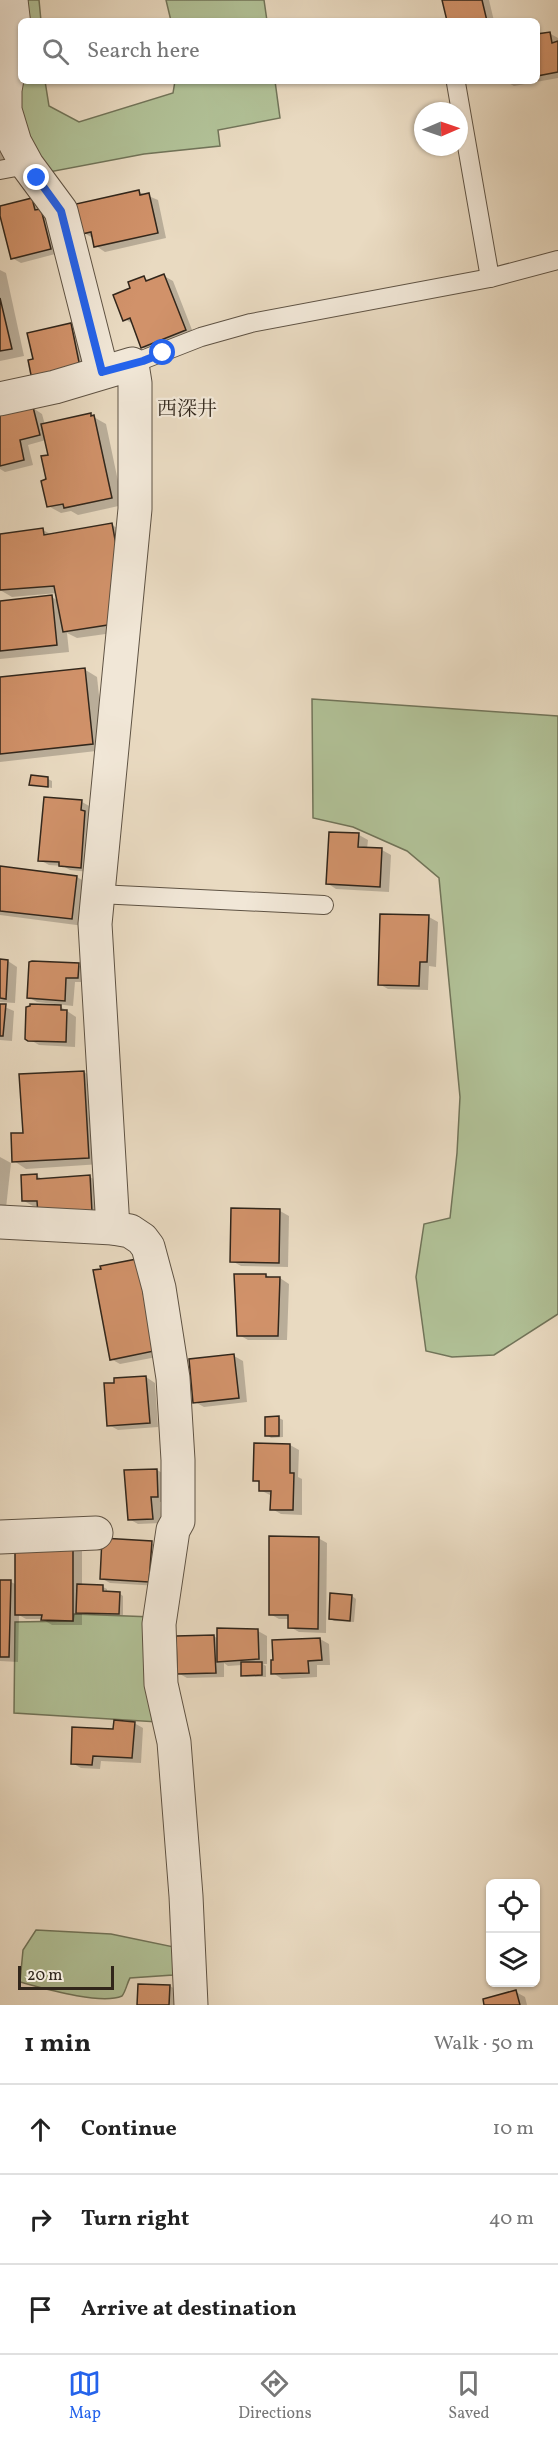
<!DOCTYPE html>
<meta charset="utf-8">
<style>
:root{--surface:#fff;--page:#f2f2f2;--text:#222;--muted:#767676;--line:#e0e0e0;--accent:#2563eb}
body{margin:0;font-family:Vollkorn,"Noto Serif JP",serif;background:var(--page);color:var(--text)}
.controls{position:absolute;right:18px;bottom:18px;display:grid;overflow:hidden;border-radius:9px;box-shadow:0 2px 4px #0004}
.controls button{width:54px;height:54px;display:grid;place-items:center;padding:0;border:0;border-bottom:2px solid var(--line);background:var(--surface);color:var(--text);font:30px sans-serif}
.compass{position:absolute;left:414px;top:102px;width:54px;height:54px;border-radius:50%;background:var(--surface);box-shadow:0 2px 4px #0004;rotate:88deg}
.scale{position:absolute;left:18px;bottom:15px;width:96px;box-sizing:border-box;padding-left:6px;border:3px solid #31261b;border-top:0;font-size:16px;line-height:21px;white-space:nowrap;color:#31261b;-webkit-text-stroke:4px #f1e7d7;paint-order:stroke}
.stop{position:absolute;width:18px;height:18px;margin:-14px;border:4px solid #2563eb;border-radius:50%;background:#fff}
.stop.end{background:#2563eb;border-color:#fff;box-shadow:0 2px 6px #0008}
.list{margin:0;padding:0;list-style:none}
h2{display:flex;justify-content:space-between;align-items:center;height:78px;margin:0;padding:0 24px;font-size:26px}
h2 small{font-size:20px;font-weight:400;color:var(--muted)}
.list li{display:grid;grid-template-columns:39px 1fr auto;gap:18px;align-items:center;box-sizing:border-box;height:90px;padding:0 24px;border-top:2px solid var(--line)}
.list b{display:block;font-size:22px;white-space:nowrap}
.list em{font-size:20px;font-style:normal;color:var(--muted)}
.icon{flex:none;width:33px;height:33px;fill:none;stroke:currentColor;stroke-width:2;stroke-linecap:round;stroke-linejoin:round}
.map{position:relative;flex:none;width:558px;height:2005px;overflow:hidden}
.search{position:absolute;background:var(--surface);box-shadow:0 2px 4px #0004;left:18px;right:18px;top:18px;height:66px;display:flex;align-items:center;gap:15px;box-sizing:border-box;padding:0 21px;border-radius:9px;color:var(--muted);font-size:22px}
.sheet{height:348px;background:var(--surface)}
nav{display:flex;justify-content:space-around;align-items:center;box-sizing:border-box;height:84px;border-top:2px solid var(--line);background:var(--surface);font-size:16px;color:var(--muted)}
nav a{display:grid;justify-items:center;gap:3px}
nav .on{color:var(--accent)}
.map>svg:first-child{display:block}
.green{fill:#b1c197;stroke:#717459;stroke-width:1.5}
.shadow{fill:#0003}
.building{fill:#d1926a;stroke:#31261b;stroke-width:1.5}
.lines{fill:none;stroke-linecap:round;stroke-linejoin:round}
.service-casing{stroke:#5f5344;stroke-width:20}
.minor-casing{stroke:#5f5344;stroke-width:35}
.service{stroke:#f1e7d7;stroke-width:18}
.minor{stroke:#f1e7d7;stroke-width:33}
.route{stroke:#2563eb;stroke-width:8}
.labels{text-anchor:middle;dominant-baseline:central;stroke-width:4.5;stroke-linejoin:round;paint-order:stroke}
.quarter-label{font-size:20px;fill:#31261b;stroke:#f1e7d7}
</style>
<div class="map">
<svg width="558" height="2005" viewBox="0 0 558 2005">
<rect width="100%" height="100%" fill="#e9dac1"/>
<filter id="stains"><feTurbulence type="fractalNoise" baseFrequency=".00333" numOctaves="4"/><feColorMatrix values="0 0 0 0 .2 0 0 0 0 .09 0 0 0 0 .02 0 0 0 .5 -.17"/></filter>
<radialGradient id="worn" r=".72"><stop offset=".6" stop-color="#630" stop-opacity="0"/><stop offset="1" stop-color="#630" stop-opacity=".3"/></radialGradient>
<g class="green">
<polygon points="22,0 39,0 41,21 23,21"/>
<polygon points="166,0 264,0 267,21 171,21"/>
<polygon points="21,81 45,81 49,106 79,122 173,93 175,81 275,81 280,118 218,130 220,146 144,154 44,173 18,122"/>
<polygon points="312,699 558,716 558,1314 494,1355 452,1357 426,1351 416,1277 424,1224 450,1218 457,1153 460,1097 439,878 407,851 353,827 313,818"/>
<polygon points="74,1614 153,1617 158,1722 14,1713 15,1622 73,1621"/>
<path d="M36 1930 111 1934 174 1947 173 1975 130 1978C127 1983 126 1991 122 1996 101 2005 46 1989 20 1982L23 1950Z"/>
</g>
<g class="shadow">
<polygon points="443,0 489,0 494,21 448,21"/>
<polygon points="549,33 558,38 558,78 514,86 505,81 537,81 537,35"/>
<polygon points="0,127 8,162 0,163"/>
<polygon points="139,192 158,200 166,238 105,252 96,246 93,238 84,233"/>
<polygon points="32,200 41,205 49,216 59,253 21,263 12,258 0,208"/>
<polygon points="0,270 6,273 24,356 0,361"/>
<polygon points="164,276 173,281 194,335 152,352 142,347 134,325 125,319 132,288 144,278 150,281"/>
<polygon points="71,325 80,330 88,372 34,361"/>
<polygon points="33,408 42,414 45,425 90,415 106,424 123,505 78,515 71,511 61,513 48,506 49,456 46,440 28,445 33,465 5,472 0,469 0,416"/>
<polygon points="112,525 124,532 127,631 77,638 67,633 69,652 0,659 0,602 52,597 58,601 57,593 12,597 0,590 0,536 43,530 52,535"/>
<polygon points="84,669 97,677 105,750 0,762 0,679"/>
<polygon points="48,779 52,781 52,788 31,784"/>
<polygon points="46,798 82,802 91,807 89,872 70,870 63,866 49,865 40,860"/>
<polygon points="330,833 359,835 368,840 367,849 382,850 391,855 389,892 336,889 327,883"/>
<polygon points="0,867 77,877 89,884 84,926 0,915"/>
<polygon points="429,917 438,922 436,967 429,966 428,990 388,989 379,984"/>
<polygon points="0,961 8,961 17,967 15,1003 0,1002"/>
<polygon points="78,965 87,970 86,982 75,982 73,1006 37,1002 28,997"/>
<polygon points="0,1005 14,1011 12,1041 0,1040"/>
<polygon points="61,1007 76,1017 75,1047 39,1045 27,1038"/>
<polygon points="84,1072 96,1080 101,1164 26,1169 14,1161 24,1134"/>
<polygon points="0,1157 11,1163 5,1217 0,1216"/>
<polygon points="37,1176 44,1180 90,1177 99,1182 101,1216 33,1206 24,1201"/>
<polygon points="233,1210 280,1211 289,1216 288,1267 241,1266 232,1261"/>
<polygon points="95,1271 162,1356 120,1364 111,1359"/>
<polygon points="266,1275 271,1278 280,1278 289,1284 287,1340 248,1340 239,1335"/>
<polygon points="234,1356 243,1361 247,1402 204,1407 195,1402"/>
<polygon points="146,1377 155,1383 158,1427 118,1430 109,1425"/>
<polygon points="279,1418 283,1420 283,1437 271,1438 267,1435"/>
<polygon points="290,1445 299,1450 298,1477 302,1479 302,1515 281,1514 272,1509 272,1496 260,1490 260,1483 255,1480"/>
<polygon points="157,1470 166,1475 167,1501 160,1502 161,1523 138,1524 129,1519"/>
<polygon points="318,1538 327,1543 326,1633 299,1632 290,1627 290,1619 279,1619 270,1614"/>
<polygon points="151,1543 160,1548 158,1586 110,1583 101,1578"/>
<polygon points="73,1545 82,1550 82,1586 103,1587 107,1589 107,1593 119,1593 123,1596 123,1615 82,1614 82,1625 52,1625 42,1619 26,1619 19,1615 18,1662 0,1661 0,1581 11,1582 17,1585"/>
<polygon points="352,1596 356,1599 354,1622 334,1621 330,1618"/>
<polygon points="258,1631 267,1636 267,1664 263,1664 266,1666 266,1677 246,1677 242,1675 242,1665 228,1666 224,1663 224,1677 187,1678 178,1673 214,1636 218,1639"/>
<polygon points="320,1639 329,1644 330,1665 317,1665 317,1677 282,1679 273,1673"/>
<polygon points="134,1723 143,1728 141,1763 101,1761 100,1769 81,1768 72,1763 115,1731"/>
<polygon points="139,1985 170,1986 183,1994 182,2005 139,2005"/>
<polygon points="516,1992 525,1997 527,2005 486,2005"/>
</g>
<g class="building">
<polygon points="442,0 482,0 487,21 447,21"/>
<polygon points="550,32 552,43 558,41 558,72 537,76 537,34"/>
<polygon points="139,190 140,195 149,193 158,233 94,247 91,232 82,234 76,204"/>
<polygon points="32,198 35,210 41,209 51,249 11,259 0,216 0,206"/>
<polygon points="164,274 186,330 141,348 130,318 123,321 113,295 130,288 128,282 144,276 146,281"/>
<polygon points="0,298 12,349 0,351"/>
<polygon points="71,323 80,367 32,380 28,360 33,359 27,333"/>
<polygon points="33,407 40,435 20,440 24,460 0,466 0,415"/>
<polygon points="91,413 91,416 94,415 112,498 64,508 63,504 47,507 41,481 46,479 41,456 48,455 41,424"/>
<polygon points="112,523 120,567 114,624 63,632 54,586 0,590 0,534 43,528 44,535"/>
<polygon points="52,595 57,645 0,651 0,601"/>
<polygon points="85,668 93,744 0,754 0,677"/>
<polygon points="31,775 48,777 48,787 29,785"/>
<polygon points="44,797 82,800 81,810 85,811 81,868 59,866 59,862 38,861"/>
<polygon points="329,832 359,833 358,847 382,848 380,887 326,884"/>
<polygon points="0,866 77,876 72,919 0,911"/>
<polygon points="380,914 429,915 427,962 420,962 419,986 378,985"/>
<polygon points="0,959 8,960 6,999 0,998"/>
<polygon points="32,961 79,963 78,978 66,978 65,1001 27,998 29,962"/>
<polygon points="0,1004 6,1004 3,1036 0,1036"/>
<polygon points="30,1004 61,1005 61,1010 67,1010 66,1042 28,1041 25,1039 26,1007 30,1006"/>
<polygon points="84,1071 89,1158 12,1162 11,1133 23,1133 19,1074"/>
<polygon points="37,1174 37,1179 90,1175 92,1212 38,1215 37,1201 22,1201 21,1175"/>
<polygon points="231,1208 280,1209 279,1263 230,1262"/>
<polygon points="137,1259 154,1351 110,1360 93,1270 101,1269 100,1266"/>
<polygon points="234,1274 266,1274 266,1277 280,1277 278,1336 237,1336"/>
<polygon points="234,1354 239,1398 193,1403 189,1359"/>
<polygon points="146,1376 150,1423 107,1426 104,1383 114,1383 114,1378"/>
<polygon points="279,1416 279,1436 265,1436 265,1417"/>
<polygon points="254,1443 290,1444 290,1473 294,1473 293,1510 270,1510 271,1491 259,1491 259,1481 253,1481"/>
<polygon points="157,1469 158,1497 151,1497 153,1519 128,1520 124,1470"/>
<polygon points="269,1536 319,1537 318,1629 288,1628 288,1615 269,1615"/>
<polygon points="102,1538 152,1541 149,1582 100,1579"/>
<polygon points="73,1543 73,1621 41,1620 42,1615 15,1615 15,1545"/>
<polygon points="0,1580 11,1580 9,1657 0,1657"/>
<polygon points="77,1584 103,1585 103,1591 120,1592 119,1614 76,1613"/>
<polygon points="330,1593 352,1595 350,1621 329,1619"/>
<polygon points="217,1628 258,1629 259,1659 217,1662"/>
<polygon points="214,1635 216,1673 177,1674 176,1636"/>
<polygon points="320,1638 322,1660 308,1661 309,1673 271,1674 271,1660 273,1660 272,1640"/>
<polygon points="241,1662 262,1662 262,1675 241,1676"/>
<polygon points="114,1720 135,1722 132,1758 93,1756 92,1765 71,1764 72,1727 113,1729"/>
<polygon points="138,1984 170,1985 169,2005 137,2005"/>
<polygon points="516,1990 520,2005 484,2005 483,1999"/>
</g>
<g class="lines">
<g class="service-casing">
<g id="service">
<polyline points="456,83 490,278"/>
<polyline points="0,170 27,165"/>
<polyline points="132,364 201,337 251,323 490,278 558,260"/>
<polyline points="98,894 324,905"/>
</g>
</g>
<g class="minor-casing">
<g id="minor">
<polyline points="11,0 15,34 5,90 5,110 15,143 27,165 61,211 102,372"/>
<polyline points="0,399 55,387 132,364 135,383 135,509 95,924 113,1228"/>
<polyline points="0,1222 113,1228 130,1231 142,1239 148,1247 159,1288 173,1378 178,1460 178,1521 173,1530 159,1624 161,1684 174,1742 186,1896 191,2005"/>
<polyline points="0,1537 96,1533"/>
</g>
</g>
<use href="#service" class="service"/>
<use href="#minor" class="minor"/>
</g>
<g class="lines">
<polyline class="route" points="37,178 61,211 102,372 143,361 163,353"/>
</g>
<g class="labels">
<g class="quarter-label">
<text x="187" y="410">西深井</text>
</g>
</g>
<rect width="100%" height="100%" filter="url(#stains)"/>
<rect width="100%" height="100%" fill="url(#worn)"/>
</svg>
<div class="controls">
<button><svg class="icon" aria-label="locate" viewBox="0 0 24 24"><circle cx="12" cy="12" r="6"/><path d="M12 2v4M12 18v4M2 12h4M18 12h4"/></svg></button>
<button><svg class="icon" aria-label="layers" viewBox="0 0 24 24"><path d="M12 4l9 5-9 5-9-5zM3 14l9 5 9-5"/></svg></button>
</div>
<svg class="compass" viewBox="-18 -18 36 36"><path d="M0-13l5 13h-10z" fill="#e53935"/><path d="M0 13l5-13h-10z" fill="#767676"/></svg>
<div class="scale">20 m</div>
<div class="stop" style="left:163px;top:353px"></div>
<div class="stop end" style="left:37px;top:178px"></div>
<div class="search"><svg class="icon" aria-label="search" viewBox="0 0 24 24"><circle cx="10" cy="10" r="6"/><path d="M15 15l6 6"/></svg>Search here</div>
</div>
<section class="sheet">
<h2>1 min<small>Walk · 50 m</small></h2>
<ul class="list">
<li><svg class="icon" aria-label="ahead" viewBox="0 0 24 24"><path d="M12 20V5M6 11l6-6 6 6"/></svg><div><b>Continue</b></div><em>10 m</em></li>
<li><svg class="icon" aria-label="right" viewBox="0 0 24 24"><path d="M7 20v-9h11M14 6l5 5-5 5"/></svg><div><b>Turn right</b></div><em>40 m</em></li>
<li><svg class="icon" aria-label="arrive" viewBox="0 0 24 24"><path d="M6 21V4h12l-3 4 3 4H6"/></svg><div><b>Arrive at destination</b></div></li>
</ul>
</section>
<nav>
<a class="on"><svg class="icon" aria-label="map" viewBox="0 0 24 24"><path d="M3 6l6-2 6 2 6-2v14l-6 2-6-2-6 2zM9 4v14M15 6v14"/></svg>Map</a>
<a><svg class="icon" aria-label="directions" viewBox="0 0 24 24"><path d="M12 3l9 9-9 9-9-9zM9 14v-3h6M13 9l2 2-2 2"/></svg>Directions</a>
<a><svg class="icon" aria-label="saved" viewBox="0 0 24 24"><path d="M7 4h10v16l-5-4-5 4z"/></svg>Saved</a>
</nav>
